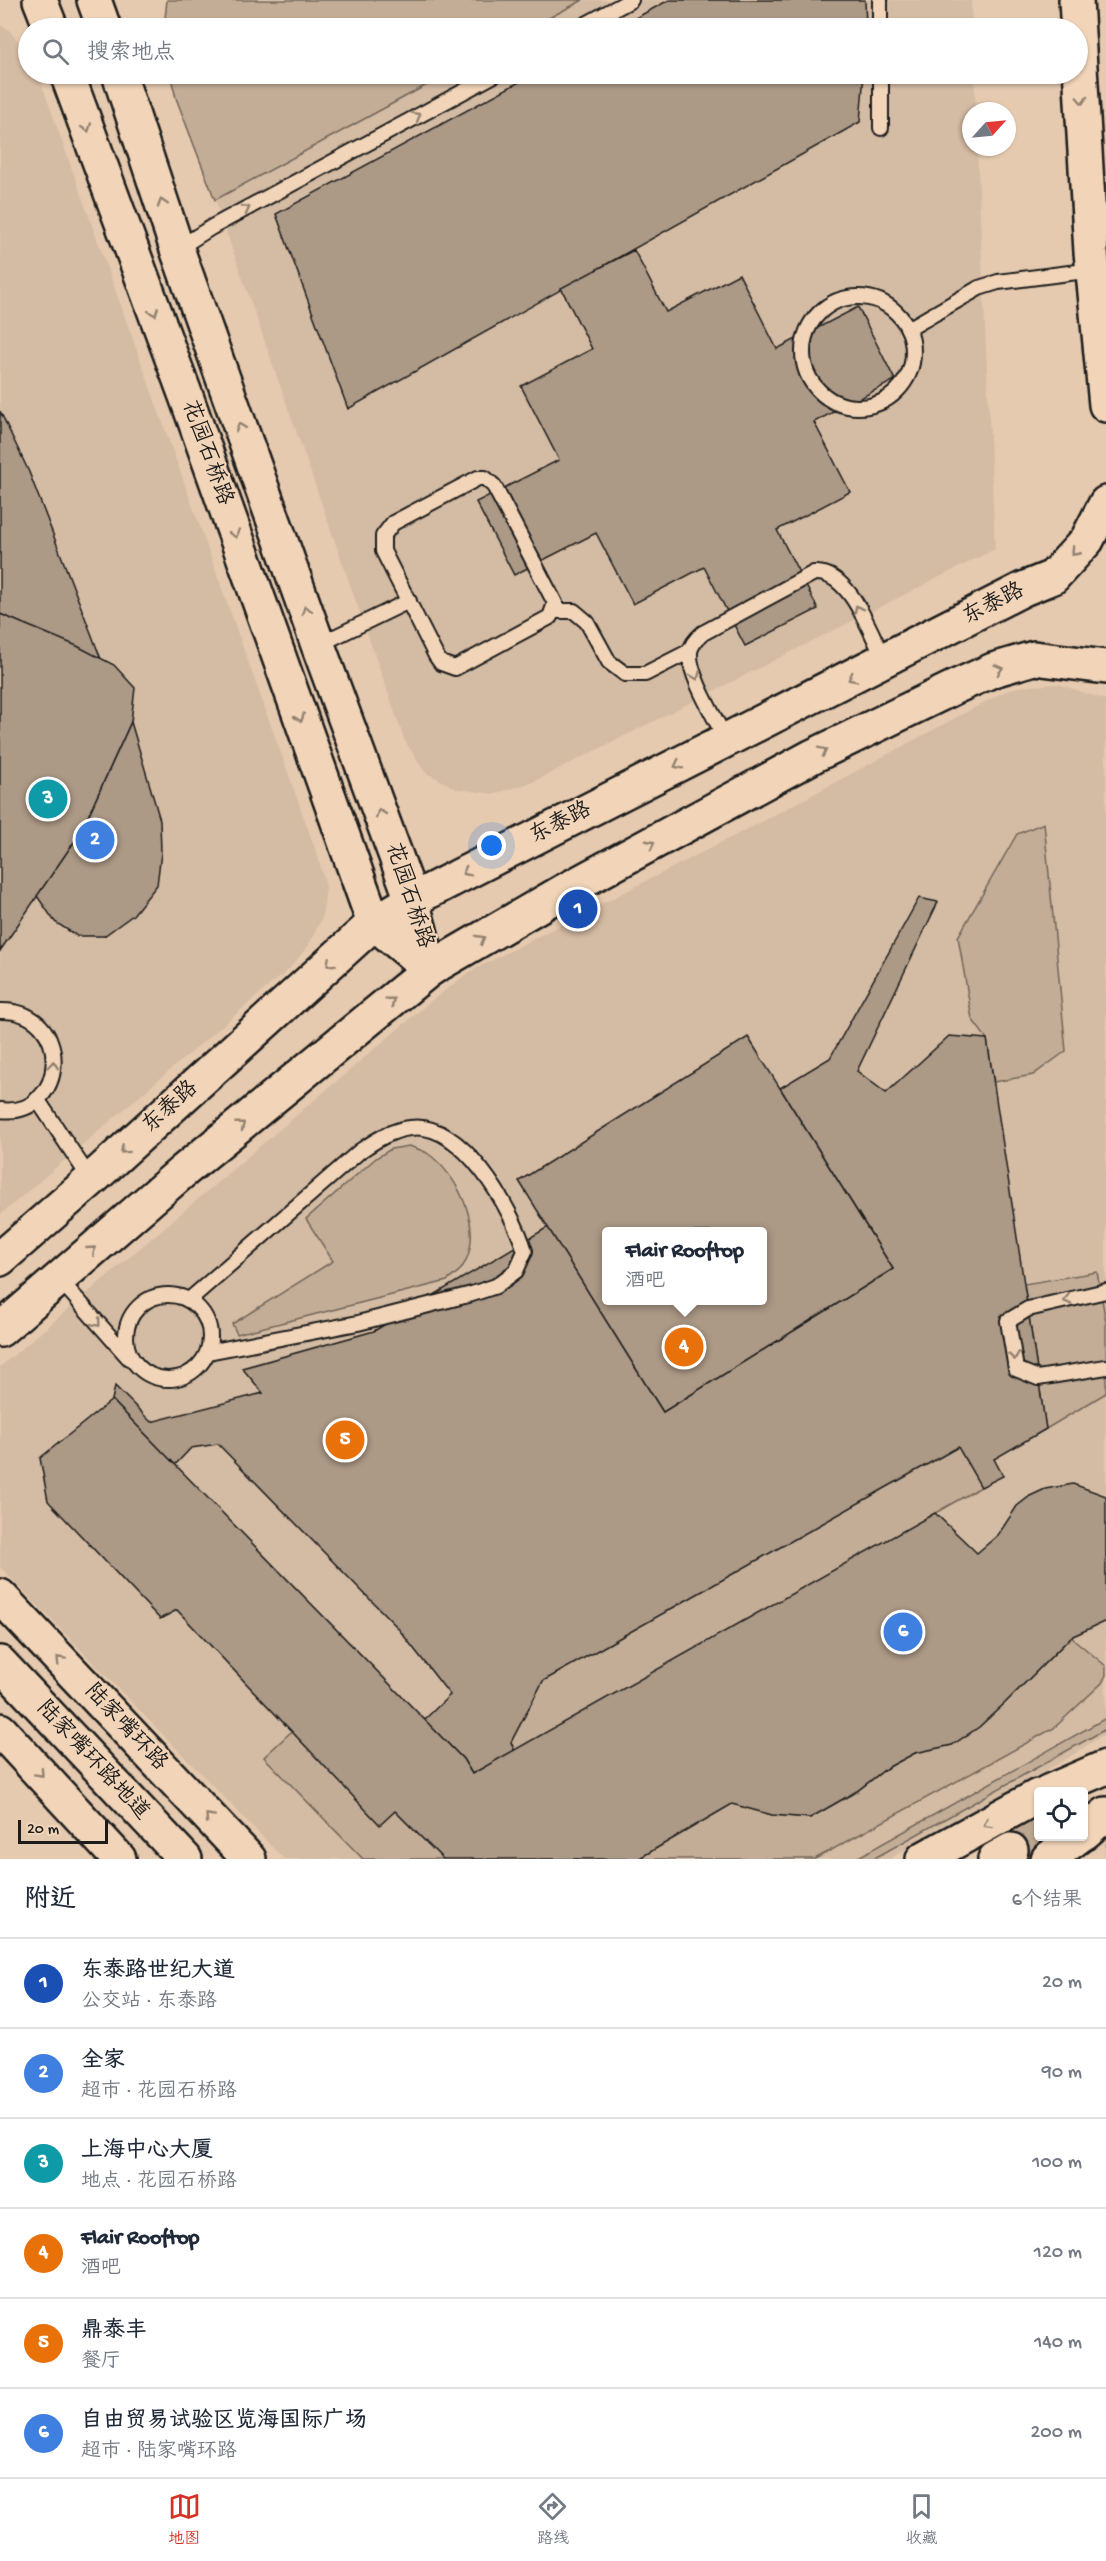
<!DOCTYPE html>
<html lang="zh">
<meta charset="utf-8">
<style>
:root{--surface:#fff;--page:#f2f2f3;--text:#1f2937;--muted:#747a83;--line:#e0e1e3;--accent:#d93025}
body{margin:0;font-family:"Gochi Hand","LXGW WenKai TC",sans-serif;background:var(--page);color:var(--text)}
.controls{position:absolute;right:18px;bottom:18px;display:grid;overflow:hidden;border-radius:6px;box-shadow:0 2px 4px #0004}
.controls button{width:54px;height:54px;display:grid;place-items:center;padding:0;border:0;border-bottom:2px solid var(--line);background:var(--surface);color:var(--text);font:30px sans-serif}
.compass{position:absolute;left:962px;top:102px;width:54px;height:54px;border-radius:50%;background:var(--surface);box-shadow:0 2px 4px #0004;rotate:63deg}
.scale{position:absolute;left:18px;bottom:15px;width:90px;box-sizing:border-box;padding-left:6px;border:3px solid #1c1c1c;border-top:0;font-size:16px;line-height:21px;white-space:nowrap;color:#1c1c1c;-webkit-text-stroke:4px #f2d5b8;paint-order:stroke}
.you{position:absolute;left:492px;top:846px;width:21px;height:21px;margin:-15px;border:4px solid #fff;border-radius:50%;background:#1a73e8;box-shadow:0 0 0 9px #1a73e833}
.badge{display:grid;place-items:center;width:39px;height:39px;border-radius:50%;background:var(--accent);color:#fff;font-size:20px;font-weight:700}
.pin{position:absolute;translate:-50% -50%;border:3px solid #fff;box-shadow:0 2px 6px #0006}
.popup{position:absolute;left:602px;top:1227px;width:165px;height:78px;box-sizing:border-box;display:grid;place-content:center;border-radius:6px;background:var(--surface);filter:drop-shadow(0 2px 4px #0005);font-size:20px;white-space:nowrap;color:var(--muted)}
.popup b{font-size:22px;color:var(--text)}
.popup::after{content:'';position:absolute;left:50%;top:100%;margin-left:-12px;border:12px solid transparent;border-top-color:var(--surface)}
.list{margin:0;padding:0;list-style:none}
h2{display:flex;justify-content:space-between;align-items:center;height:78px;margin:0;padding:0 24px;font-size:26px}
h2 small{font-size:20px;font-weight:400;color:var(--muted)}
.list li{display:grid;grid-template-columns:39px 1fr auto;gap:18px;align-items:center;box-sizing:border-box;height:90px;padding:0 24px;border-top:2px solid var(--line)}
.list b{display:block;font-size:22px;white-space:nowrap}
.list p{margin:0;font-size:20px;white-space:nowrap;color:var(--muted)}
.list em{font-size:20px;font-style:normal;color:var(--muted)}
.icon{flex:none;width:33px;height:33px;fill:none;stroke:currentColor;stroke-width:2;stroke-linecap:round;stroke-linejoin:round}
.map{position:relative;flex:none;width:1106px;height:1859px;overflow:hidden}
.search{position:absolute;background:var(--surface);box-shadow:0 2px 4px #0004;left:18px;right:18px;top:18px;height:66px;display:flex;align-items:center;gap:15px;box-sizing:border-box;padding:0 21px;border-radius:33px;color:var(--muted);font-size:22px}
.sheet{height:618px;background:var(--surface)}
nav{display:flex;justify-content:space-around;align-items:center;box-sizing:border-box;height:84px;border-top:2px solid var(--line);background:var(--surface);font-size:16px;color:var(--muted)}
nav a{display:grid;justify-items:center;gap:3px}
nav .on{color:var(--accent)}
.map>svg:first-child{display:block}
.built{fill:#d4bba3;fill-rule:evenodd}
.green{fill:#c3ad96;stroke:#706459;stroke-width:1.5}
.building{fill:#ac9986;stroke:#1c1c1c;stroke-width:1.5;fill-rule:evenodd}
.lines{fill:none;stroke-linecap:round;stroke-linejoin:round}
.secondary-tunnel{stroke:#bda792;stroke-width:33;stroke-dasharray:33 16;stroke-linecap:butt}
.service-casing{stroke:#1c1c1c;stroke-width:18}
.tertiary-casing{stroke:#1c1c1c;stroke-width:38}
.secondary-casing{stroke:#1c1c1c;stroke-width:38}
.service{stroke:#f2d5b8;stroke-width:14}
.tertiary{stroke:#f2d5b8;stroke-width:33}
.secondary{stroke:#f2d5b8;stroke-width:33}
.oneway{stroke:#928272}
.labels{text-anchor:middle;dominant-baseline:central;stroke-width:4.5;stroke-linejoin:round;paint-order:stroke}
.street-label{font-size:22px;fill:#1c1c1c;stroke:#f2d5b8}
</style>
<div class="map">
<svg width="1106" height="1859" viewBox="0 0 1106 1859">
<rect width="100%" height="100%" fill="#e5caaf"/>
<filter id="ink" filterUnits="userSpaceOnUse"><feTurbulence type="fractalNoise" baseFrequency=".0167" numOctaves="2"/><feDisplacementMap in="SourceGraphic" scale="12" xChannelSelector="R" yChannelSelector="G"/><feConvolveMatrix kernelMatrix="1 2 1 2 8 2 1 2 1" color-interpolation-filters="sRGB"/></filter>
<g filter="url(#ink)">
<g class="built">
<polygon points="582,0 971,0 972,28 530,28"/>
<polygon points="0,25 8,29 28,53 28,74 38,74 318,857 326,887 322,918 308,946 290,968 0,1215"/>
<polygon points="447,74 974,74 976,111 971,111 971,147 977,147 995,549 533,782 494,794 457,789 425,772 405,741 215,200"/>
<path d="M1058 684 1106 700V1733L1068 1758 889 1859H284L0 1567V1367L431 1001 471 971 767 819 1002 693 1017 687ZM606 1232H762V1300H606Z"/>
</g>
<g class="green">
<polygon points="167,0 583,0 530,28 164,28"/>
<polygon points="170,74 447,74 215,200 176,98"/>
<polygon points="1044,823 1066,1051 1033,1075 994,1082 987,1039 972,1019 958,937 1017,834"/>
<path d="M409 1146C415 1148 422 1150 427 1153 459 1175 487 1233 461 1269 458 1273 451 1277 447 1281L237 1334 232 1324 333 1261 306 1219 376 1158 391 1149Z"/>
<polygon points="1097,1272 1106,1322 1106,1393 1046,1429 1024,1284"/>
<polygon points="958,1447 981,1487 515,1752 511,1742 543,1681"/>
<polygon points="1071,1637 1106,1666 1106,1675 1102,1683 1054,1728 815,1859 638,1859 732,1804 772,1815 810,1818 857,1791 887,1768 915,1753 952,1745 979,1727 1005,1703"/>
<polygon points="1106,1718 1106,1729 873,1859 855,1859"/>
<polygon points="292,1731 380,1824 395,1811 443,1859 363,1859 264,1757"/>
</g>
<g class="building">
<polygon points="669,0 865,0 866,28 617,28"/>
<polygon points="534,74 864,74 860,122 348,409 276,214"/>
<polygon points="634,250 666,312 739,274 777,349 858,307 895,380 814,422 850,492 777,530 818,609 745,646 704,567 633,604 596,533 514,575 476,502 559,460 521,386 592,349 561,288"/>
<polygon points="0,411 29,472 101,659 0,614"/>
<polygon points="0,614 77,646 114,665 135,688 131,722 81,832 0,951"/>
<polygon points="131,722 160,820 161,853 157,885 133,915 104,936 77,936 55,922 37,896 81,832"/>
<polygon points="919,898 938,902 857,1071 886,1093 949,1036 987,1039 1046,1429 994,1459 1003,1476 981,1487 958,1447 543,1681 511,1742 515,1752 472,1774 463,1759 424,1720 450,1695 397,1627 218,1444 191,1448 175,1465 112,1400 115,1386 151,1422 263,1393 242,1368 374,1331 548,1227 663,1412 893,1269 780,1088 830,1058"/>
<path d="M748 1037 893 1269 663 1412 519 1181ZM606 1232H762V1300H606Z"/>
<polygon points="112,1400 463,1759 472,1774 935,1513 977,1553 998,1535 1017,1506 1030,1496 1045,1489 1073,1484 1106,1496 1106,1621 1071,1637 1005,1703 979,1727 952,1745 915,1753 887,1768 857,1791 810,1818 772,1815 732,1804 638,1859 443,1859 395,1811 380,1825 177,1610 160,1619 48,1501 40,1458"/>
</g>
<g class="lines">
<g class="secondary-tunnel">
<polyline points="1011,1850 1038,1836"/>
<polyline points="1105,1859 1106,1859"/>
</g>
<g class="service-casing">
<g id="service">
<polyline points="880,0 880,28"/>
<polyline points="579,28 631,0"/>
<polyline points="881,74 881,128"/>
<polyline points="177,249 212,227 496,74"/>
<circle cx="858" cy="352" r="55"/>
<polyline points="908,329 979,288 998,282 1093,270"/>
<polygon points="478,478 485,478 494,486 555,603 550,617 455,668 441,663 436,656 383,551 383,536 393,523"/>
<polyline points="553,611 574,611 587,622 609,662 625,674 645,674 690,651"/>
<polyline points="318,645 409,601"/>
<path d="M726 740C716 719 688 675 690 652 691 644 697 638 703 633L814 573C850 570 870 633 885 661"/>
<path d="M0 1011C75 1009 68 1119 0 1110"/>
<polyline points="37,1099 91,1180"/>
<polyline points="59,1279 129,1358"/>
<polyline points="1106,1291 1028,1309 1008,1321 1016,1369 1038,1378 1106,1367"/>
<circle cx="168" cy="1337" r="42"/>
<path d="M189 1300 360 1151C375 1141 391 1130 410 1128 462 1120 512 1209 525 1251L516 1271 496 1286 472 1294 358 1323 208 1352"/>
</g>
</g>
<g class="tertiary-casing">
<g id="tertiary">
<polyline points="40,0 51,28"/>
<polyline points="94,0 104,28"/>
<polyline points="1076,0 1091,252 1106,405"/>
<polyline points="67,74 187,399 374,923 430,969"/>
<polyline points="119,74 177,249 318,645 412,900 430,969"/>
<polyline points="0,1259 91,1180 374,923 412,900 1023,589 1053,577 1087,540 1106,503"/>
<polyline points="0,1330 181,1173 430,969 564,891 813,756 955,687 993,670 1034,658 1106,667"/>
</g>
</g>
<g class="secondary-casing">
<g id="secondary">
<polyline points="0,1596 249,1859"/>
<polyline points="0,1663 185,1859"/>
<polyline points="0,1730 119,1859"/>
<polyline points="1048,1792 1106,1767"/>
<polyline points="1084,1833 1106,1814"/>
<polyline points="923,1859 1038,1796"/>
<polyline points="995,1859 1011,1850"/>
<polyline points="1048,1859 1079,1836"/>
</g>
</g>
<use href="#service" class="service"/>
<use href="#tertiary" class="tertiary"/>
<use href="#secondary" class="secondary"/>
</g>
<defs><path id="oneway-chevron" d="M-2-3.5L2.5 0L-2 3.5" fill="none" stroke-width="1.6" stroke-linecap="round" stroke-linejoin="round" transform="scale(1.5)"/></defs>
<g class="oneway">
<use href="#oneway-chevron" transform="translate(1082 100) rotate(87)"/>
<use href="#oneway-chevron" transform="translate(417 116) rotate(-29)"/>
<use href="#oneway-chevron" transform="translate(87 128) rotate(70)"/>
<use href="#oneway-chevron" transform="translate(162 203) rotate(-108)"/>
<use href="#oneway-chevron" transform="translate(246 209) rotate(-28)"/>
<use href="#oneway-chevron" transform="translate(154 312) rotate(70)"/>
<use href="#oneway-chevron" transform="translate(240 427) rotate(-110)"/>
<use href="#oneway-chevron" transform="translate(235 534) rotate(70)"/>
<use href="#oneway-chevron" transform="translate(1075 552) rotate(132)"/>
<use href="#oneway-chevron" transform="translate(858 609) rotate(-117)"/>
<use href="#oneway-chevron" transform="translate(306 610) rotate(-110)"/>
<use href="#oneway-chevron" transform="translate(999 669) rotate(-18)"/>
<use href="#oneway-chevron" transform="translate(696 676) rotate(68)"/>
<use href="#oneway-chevron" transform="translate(852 678) rotate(153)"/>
<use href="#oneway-chevron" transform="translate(300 718) rotate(70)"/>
<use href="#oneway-chevron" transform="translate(823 751) rotate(-26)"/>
<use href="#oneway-chevron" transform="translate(678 765) rotate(153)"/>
<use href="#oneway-chevron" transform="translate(380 813) rotate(-110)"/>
<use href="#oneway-chevron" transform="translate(651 844) rotate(-28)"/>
<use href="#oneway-chevron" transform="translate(466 872) rotate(153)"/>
<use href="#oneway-chevron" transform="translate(481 939) rotate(-30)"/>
<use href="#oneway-chevron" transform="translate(330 963) rotate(138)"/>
<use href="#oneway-chevron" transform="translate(391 1001) rotate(-39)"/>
<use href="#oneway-chevron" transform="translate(53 1065) rotate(-85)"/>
<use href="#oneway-chevron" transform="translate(241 1125) rotate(-39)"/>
<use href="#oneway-chevron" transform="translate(124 1150) rotate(138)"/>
<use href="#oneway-chevron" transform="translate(92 1250) rotate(-41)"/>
<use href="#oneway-chevron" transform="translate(1067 1300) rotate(167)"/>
<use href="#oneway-chevron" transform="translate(97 1323) rotate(50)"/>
<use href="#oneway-chevron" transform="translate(1014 1356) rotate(81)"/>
<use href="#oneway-chevron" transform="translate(60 1660) rotate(-133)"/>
<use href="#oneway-chevron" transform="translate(40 1773) rotate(47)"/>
<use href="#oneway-chevron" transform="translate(209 1817) rotate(-133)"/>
<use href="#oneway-chevron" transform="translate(987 1824) rotate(151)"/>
</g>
</g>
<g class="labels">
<g class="street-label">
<text transform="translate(206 453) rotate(70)">花园石桥路</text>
<text transform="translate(994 605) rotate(-27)">东泰路</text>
<text transform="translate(561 824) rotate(-27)">东泰路</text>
<text transform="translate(408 896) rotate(72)">花园石桥路</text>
<text transform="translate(171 1108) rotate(-42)">东泰路</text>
<text transform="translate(125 1728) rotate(47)">陆家嘴环路</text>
<text transform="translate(92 1761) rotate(47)">陆家嘴环路地道</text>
</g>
</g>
</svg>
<div class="controls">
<button><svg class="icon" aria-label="locate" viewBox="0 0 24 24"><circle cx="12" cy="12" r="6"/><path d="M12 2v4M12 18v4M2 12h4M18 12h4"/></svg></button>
</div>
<svg class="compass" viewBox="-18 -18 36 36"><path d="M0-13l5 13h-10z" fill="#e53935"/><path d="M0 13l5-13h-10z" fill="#747a83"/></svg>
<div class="scale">20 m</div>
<div class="you"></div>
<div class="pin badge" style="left:578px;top:909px;background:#1a4fb4">1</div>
<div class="pin badge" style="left:95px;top:840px;background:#3f7fe0">2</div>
<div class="pin badge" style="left:48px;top:799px;background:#0f9aa8">3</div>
<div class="pin badge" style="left:684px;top:1347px;background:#e8710a">4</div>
<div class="popup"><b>Flair Rooftop</b>酒吧</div>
<div class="pin badge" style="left:345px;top:1440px;background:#e8710a">5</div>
<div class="pin badge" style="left:903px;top:1632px;background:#3f7fe0">6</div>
<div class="search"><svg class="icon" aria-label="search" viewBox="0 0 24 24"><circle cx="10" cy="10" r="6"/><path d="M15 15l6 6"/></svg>搜索地点</div>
</div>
<section class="sheet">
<h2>附近<small>6个结果</small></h2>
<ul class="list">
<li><span class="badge" style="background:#1a4fb4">1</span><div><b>东泰路世纪大道</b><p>公交站 · 东泰路</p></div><em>20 m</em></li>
<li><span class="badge" style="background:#3f7fe0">2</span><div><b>全家</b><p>超市 · 花园石桥路</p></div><em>90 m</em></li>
<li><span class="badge" style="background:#0f9aa8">3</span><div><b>上海中心大厦</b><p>地点 · 花园石桥路</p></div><em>100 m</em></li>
<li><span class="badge" style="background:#e8710a">4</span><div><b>Flair Rooftop</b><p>酒吧</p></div><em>120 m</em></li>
<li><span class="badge" style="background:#e8710a">5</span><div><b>鼎泰丰</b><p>餐厅</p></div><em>140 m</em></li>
<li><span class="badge" style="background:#3f7fe0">6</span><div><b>自由贸易试验区览海国际广场</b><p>超市 · 陆家嘴环路</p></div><em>200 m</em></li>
</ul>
</section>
<nav>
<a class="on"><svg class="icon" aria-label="map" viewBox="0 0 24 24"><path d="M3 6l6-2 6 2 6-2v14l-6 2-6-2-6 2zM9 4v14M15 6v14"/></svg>地图</a>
<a><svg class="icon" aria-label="directions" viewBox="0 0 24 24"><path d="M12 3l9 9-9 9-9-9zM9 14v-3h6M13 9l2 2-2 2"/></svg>路线</a>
<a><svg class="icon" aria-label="saved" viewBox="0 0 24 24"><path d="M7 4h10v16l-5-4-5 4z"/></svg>收藏</a>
</nav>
